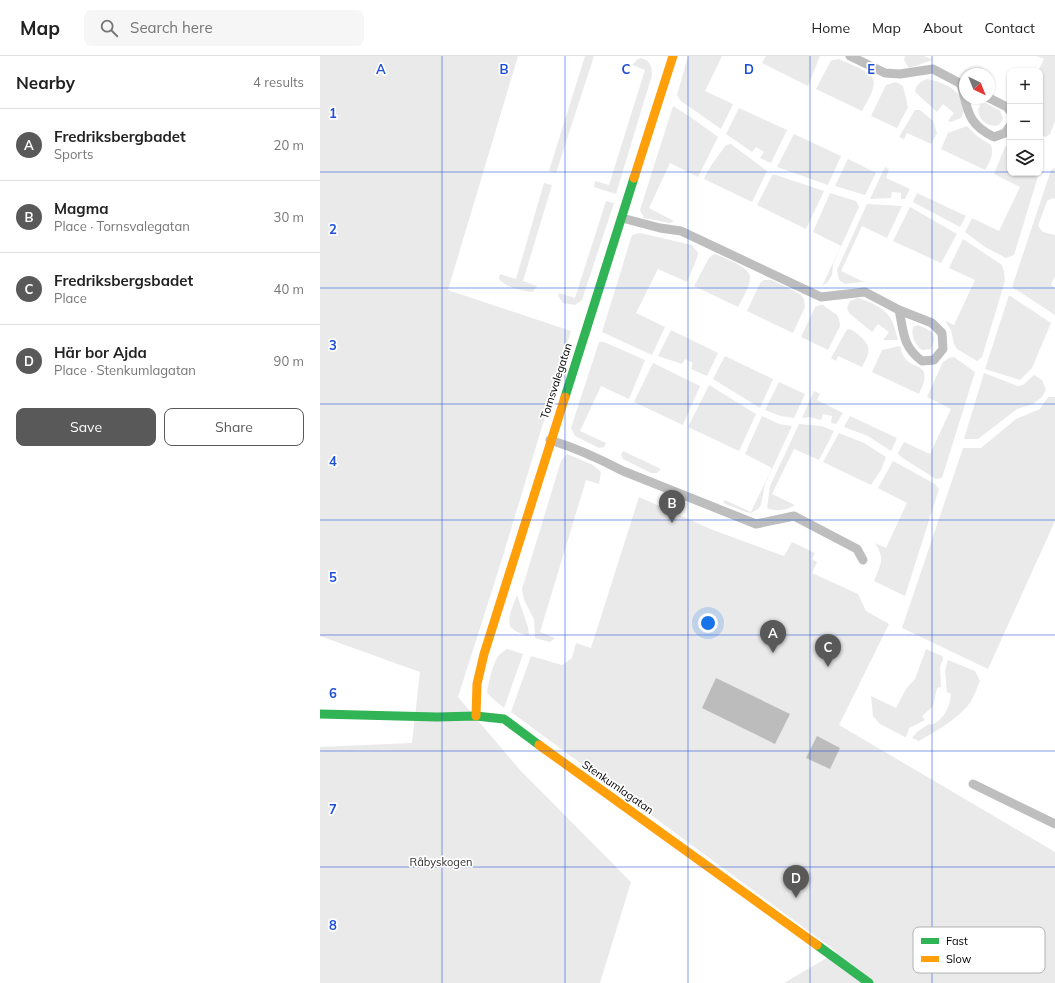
<!DOCTYPE html>
<meta charset="utf-8">
<style>
:root{--surface:#fff;--page:#f6f6f6;--text:#222;--muted:#767676;--line:#e0e0e0;--accent:#595959}
body{margin:0;font-family:Mulish,sans-serif;background:var(--page);color:var(--text)}
.controls{position:absolute;right:12px;top:12px;display:grid;overflow:hidden;border-radius:8px;box-shadow:0 1px 3px #0004}
.controls button{width:36px;height:36px;display:grid;place-items:center;padding:0;border:0;border-bottom:1px solid var(--line);background:var(--surface);color:var(--text);font:20px sans-serif}
.compass{position:absolute;left:639px;top:12px;width:36px;height:36px;border-radius:50%;background:var(--surface);box-shadow:0 1px 3px #0004;rotate:137deg}
.you{position:absolute;left:388px;top:567px;width:14px;height:14px;margin:-10px;border:3px solid #fff;border-radius:50%;background:#1a73e8;box-shadow:0 0 0 6px #1a73e833}
.badge{display:grid;place-items:center;width:26px;height:26px;border-radius:50%;background:var(--accent);color:#fff;font-size:13px;font-weight:700}
.pin{position:absolute;translate:-50% -33px;filter:drop-shadow(0 1px 2px #0008)}
.pin::after{content:'';position:absolute;top:21px;width:14px;height:12px;background:inherit;clip-path:polygon(0 0,100% 0,50% 100%)}
.list{margin:0;padding:0;list-style:none}
h2{display:flex;justify-content:space-between;align-items:center;height:52px;margin:0;padding:0 16px;font-size:17px}
h2 small{font-size:13px;font-weight:400;color:var(--muted)}
.list li{display:grid;grid-template-columns:26px 1fr auto;gap:12px;align-items:center;box-sizing:border-box;height:72px;padding:0 16px;border-top:1px solid var(--line)}
.list b{display:block;font-size:15px;white-space:nowrap}
.list p{margin:0;font-size:13px;white-space:nowrap;color:var(--muted)}
.list em{font-size:13px;font-style:normal;color:var(--muted)}
.actions{display:flex;gap:8px;padding:12px 16px}
.actions a{flex:1;padding:9px 0;border:1px solid var(--accent);border-radius:8px;text-align:center;font-size:14px;color:var(--accent)}
.actions .main{background:var(--accent);color:#fff}
.icon{flex:none;width:22px;height:22px;fill:none;stroke:currentColor;stroke-width:2;stroke-linecap:round;stroke-linejoin:round}
.map{position:relative;flex:none;width:735px;height:927px;overflow:hidden}
header{display:flex;align-items:center;gap:24px;box-sizing:border-box;height:56px;padding:0 20px;background:var(--surface);border-bottom:1px solid var(--line)}
header strong{font-size:19px}
nav{display:flex;gap:22px;margin-inline-start:auto;font-size:14px}
.search{width:280px;height:36px;background:var(--page);display:flex;align-items:center;gap:10px;box-sizing:border-box;padding:0 14px;border-radius:8px;color:var(--muted);font-size:15px}
main{display:flex}
aside{flex:1;background:var(--surface)}
.map>svg:first-child{display:block}
.green{fill:#eaeaea}
.water{fill:#bcbcbc}
.lines{fill:none;stroke-linecap:round;stroke-linejoin:round}
.lane{stroke:#bebebe;stroke-width:9}
.fast{stroke:#30b455;stroke-width:9}
.slow{stroke:#ff9f0a;stroke-width:9}
.grid{fill:none;stroke:#1d4ed8;stroke-width:1;stroke-opacity:0.55}
.labels{text-anchor:middle;dominant-baseline:central;stroke-width:3.5;stroke-linejoin:round;paint-order:stroke}
.street-label{font-size:11px;fill:#000;stroke:#fff}
.park-label{font-size:11px;fill:#2f2f2f;stroke:#fff}
.key{fill:#fff;stroke:#b2b2b2;stroke-width:1}
.key-label{font-size:11px;fill:#000}
.grid-label{font-size:13px;text-anchor:middle;font-weight:bold;fill:#1d4ed8;stroke:#fff;stroke-width:3.5;stroke-linejoin:round;paint-order:stroke}
</style>
<header>
<strong>Map</strong>
<div class="search"><svg class="icon" aria-label="search" viewBox="0 0 24 24"><circle cx="10" cy="10" r="6"/><path d="M15 15l6 6"/></svg>Search here</div>
<nav><a>Home</a><a>Map</a><a>About</a><a>Contact</a></nav>
</header>
<main>
<aside>
<h2>Nearby<small>4 results</small></h2>
<ul class="list">
<li><span class="badge">A</span><div><b>Fredriksbergbadet</b><p>Sports</p></div><em>20 m</em></li>
<li><span class="badge">B</span><div><b>Magma</b><p>Place · Tornsvalegatan</p></div><em>30 m</em></li>
<li><span class="badge">C</span><div><b>Fredriksbergsbadet</b><p>Place</p></div><em>40 m</em></li>
<li><span class="badge">D</span><div><b>Här bor Ajda</b><p>Place · Stenkumlagatan</p></div><em>90 m</em></li>
</ul>
<div class="actions"><a class="main">Save</a><a>Share</a></div>
</aside>
<div class="map">
<svg width="735" height="927" viewBox="0 0 735 927">
<rect width="100%" height="100%" fill="#fff"/>
<g class="green">
<polygon points="0,0 198,0 128,234 251,275 182,503 138,641 200,714 311,826 280,927 0,927 0,691 92,687 100,616 0,580"/>
<polygon points="265,0 274,0 236,117 229,115"/>
<polygon points="368,0 402,0 385,35 413,48 401,73 361,45 357,39"/>
<polygon points="446,0 500,0 488,30 442,7"/>
<polygon points="585,0 604,0 613,4 589,12 584,4"/>
<polygon points="717,0 735,0 735,65 730,78 726,81 720,78 720,15 718,15 724,3"/>
<path d="M321 2C330 4 332 10 332 19L296 138 274 131 275 125 289 129 325 14 312 9 318 3Z"/>
<path d="M519 3C553 19 565 17 542 55L496 33 509 8 512 4Z"/>
<path d="M607 23C621 25 645 35 644 53 644 56 642 59 641 62L631 66 628 65 634 57 623 48 617 56 595 36C596 28 600 26 607 23Z"/>
<polygon points="576,26 583,30 588,51 577,72 551,60 566,29"/>
<path d="M666 47 680 55 683 63 679 69C667 72 659 64 658 53L661 48Z"/>
<polygon points="353,50 372,62 398,81 378,121 350,107 329,152 354,165 350,167 324,162 320,154"/>
<polygon points="419,52 467,74 451,107 440,102 444,96 436,91 432,96 406,78"/>
<polygon points="595,54 600,54 613,65 617,77 611,88 587,77 584,83 579,81"/>
<path d="M647 70 658 81 671 89C674 99 670 105 665 114L621 93 628 77Z"/>
<polygon points="474,78 521,100 508,129 457,111"/>
<polygon points="690,87 690,117 719,117 694,199 686,202 665,191 645,176 652,162 679,175 700,131 674,118 685,91"/>
<path d="M411 88 447 115 432 146 384 123C389 111 398 100 406 89Z"/>
<polygon points="528,103 556,117 545,139 515,130"/>
<polygon points="565,111 569,113 566,122 590,133 585,143 581,143 581,137 572,136 571,142 550,143"/>
<polygon points="735,112 735,143 732,142 727,145 718,170 723,176 735,179 735,220 731,229 735,232 735,259 692,231 731,114"/>
<polygon points="453,118 504,135 486,173 437,149"/>
<path d="M224 127 232 129 203 225 217 230 213 236C204 236 182 230 179 222L180 218 196 223Z"/>
<polygon points="510,137 536,145 539,151 513,208 512,219 507,227 502,230 521,190 493,176"/>
<polygon points="597,137 646,160 640,171 593,146"/>
<polygon points="286,145 294,147 262,244 255,249 243,247 238,240 239,237 255,242"/>
<polygon points="547,148 582,150 567,182 542,170 521,215 544,226 525,228 519,224 517,214"/>
<polygon points="590,151 637,178 621,207 573,185"/>
<polygon points="320,177 372,189 378,197 377,202 367,226 338,213 316,257 345,271 332,299 282,276 312,179"/>
<polygon points="643,183 682,209 684,216 685,225 662,301 657,305 637,293 634,288 631,274 625,265 634,269 655,224 629,212"/>
<path d="M396 198C405 203 431 211 430 222 430 231 422 243 418 251L374 230 389 202 392 199Z"/>
<polygon points="444,224 452,224 480,238 484,243 485,251 473,277 427,255 440,227"/>
<polygon points="689,239 731,267 712,312 700,324 665,313"/>
<path d="M538 242C550 246 566 252 572 265 575 271 576 278 578 284H563L569 276 558 268 552 276 529 257 527 252 530 245Z"/>
<polygon points="499,249 503,249 517,259 519,263 520,270 508,294 481,281 495,251"/>
<path d="M598 269C611 275 619 277 611 293L602 294C595 289 591 280 593 271Z"/>
<path d="M528 273C534 274 538 278 542 282 553 293 548 299 542 311L518 300 516 305 511 302 526 275Z"/>
<polygon points="351,274 398,297 387,320 371,313 373,307 365,303 362,308 338,300"/>
<polygon points="279,286 284,286 325,304 309,343 281,330 260,375 286,387 284,391 279,392 255,380 251,372"/>
<path d="M580 290C581 293 581 296 583 299 591 316 616 304 599 338L552 316 562 294Z"/>
<polygon points="405,300 453,323 440,352 393,323"/>
<polygon points="634,301 655,316 622,422 616,423 581,401 578,397 584,386 610,398 631,353 607,341 623,306 629,302"/>
<polygon points="333,307 380,330 363,369 314,346"/>
<polygon points="664,317 698,330 703,329 714,319 722,324 726,334 722,341 713,348 697,353 658,383 644,383"/>
<polygon points="459,326 485,338 474,362 461,360 445,354"/>
<polygon points="389,329 436,358 419,395 368,371"/>
<polygon points="494,335 500,338 497,344 523,357 516,368 511,367 512,360 503,358 501,364 490,361 482,362"/>
<polygon points="728,341 735,341 735,465 668,613 582,572 643,392 661,392 696,363 720,353"/>
<polygon points="442,360 459,368 472,370 445,428 441,449 438,453 431,457 426,456 403,447 405,444 431,456 452,412 425,398"/>
<polygon points="530,360 577,382 571,395 548,380 524,371"/>
<path d="M479 368 502 370 514 375 499 404 474 393 452 438 475 449C468 454 456 456 447 452L450 430Z"/>
<polygon points="519,377 544,387 566,401 561,414 551,429 503,406"/>
<polygon points="303,395 341,413 337,417 331,417 303,403 301,399"/>
<polygon points="247,398 273,409 281,416 279,428 266,424 220,576 235,582 230,586 215,582 214,563 204,544 202,533 241,405"/>
<path d="M573 405 615 428 619 433 585 540 554 525C560 509 566 503 555 487L566 492 587 447 558 432Z"/>
<polygon points="319,441 393,474 464,500 472,486 495,497 492,503 497,506 492,517 538,538 546,555 569,568 519,669 735,796 735,927 464,927 517,896 191,656 211,600 242,609 252,602 256,587 271,592"/>
<path d="M197 539 208 571 209 580C204 578 198 577 194 574 183 568 194 548 197 539Z"/>
<path d="M187 593 203 598 184 652 172 642 167 637C168 627 173 607 179 599 181 597 184 595 187 593Z"/>
<polygon points="606,593 622,600 623,603 620,611 621,631 617,632 613,650 602,660 605,664 589,672 587,679 585,681 560,668 553,660 551,640 576,652 586,633 595,623"/>
<path d="M628 604 655 615 660 625C657 631 655 639 651 645 641 661 615 676 599 685L592 682 597 676 609 668 612 669C624 663 630 651 631 638L627 636 625 615Z"/>
</g>
<g class="water">
<polygon points="396,622 470,658 455,688 382,652"/>
<polygon points="497,680 520,692 510,713 486,702"/>
</g>
<g class="lines">
<g class="lane">
<polyline points="530,0 565,17 580,18 613,13 645,30"/>
<path d="M641 28C648 54 647 68 674 81L685 77 690 70"/>
<polyline points="669,42 687,51 690,55"/>
<path d="M302 162 340 172 361 175 501 241 545 236 579 254 612 267 622 277 623 293 614 304 602 305C582 290 584 276 579 254"/>
<path d="M230 384C256 392 280 403 303 415L436 468 474 460 537 493 543 504"/>
<polyline points="653,728 735,768"/>
</g>
<g class="fast">
<polyline points="245,341 314,122"/>
<polyline points="0,658 117,661 156,660 184,663 219,689"/>
<polyline points="497,889 549,927"/>
</g>
<g class="slow">
<polyline points="314,122 353,0"/>
<polyline points="156,660 157,628 164,598 245,341"/>
<polyline points="219,689 497,889"/>
</g>
</g>
<path class="grid" d="M122 0V927M245 0V927M368 0V927M490 0V927M612 0V927M0 116H690M720 116H735M0 232H735M0 348H735M0 464H735M0 579H735M0 695H735M0 811H735"/>
<g class="labels">
<g class="street-label">
<text transform="translate(236 325) rotate(-72)">Tornsvalegatan</text>
<text transform="translate(298 731) rotate(35)">Stenkumlagatan</text>
</g>
<g class="park-label">
<text x="121" y="806">Råbyskogen</text>
</g>
</g>
<rect x="593" y="871" width="132" height="46" rx="6" class="key"/>
<rect x="601" y="882" width="18" height="6" fill="#30b455"/>
<rect x="601" y="900" width="18" height="6" fill="#ff9f0a"/>
<g class="key-label">
<text x="626" y="889">Fast</text>
<text x="626" y="907">Slow</text>
</g>
<g class="grid-label">
<text x="61" y="18">A</text>
<text x="184" y="18">B</text>
<text x="306" y="18">C</text>
<text x="429" y="18">D</text>
<text x="551" y="18">E</text>
<text x="13" y="62">1</text>
<text x="13" y="178">2</text>
<text x="13" y="294">3</text>
<text x="13" y="410">4</text>
<text x="13" y="526">5</text>
<text x="13" y="642">6</text>
<text x="13" y="758">7</text>
<text x="13" y="874">8</text>
</g>
</svg>
<div class="controls">
<button>+</button>
<button>−</button>
<button><svg class="icon" aria-label="layers" viewBox="0 0 24 24"><path d="M12 4l9 5-9 5-9-5zM3 14l9 5 9-5"/></svg></button>
</div>
<svg class="compass" viewBox="-18 -18 36 36"><path d="M0-13l5 13h-10z" fill="#e53935"/><path d="M0 13l5-13h-10z" fill="#767676"/></svg>
<div class="you"></div>
<div class="pin badge" style="left:453px;top:597px">A</div>
<div class="pin badge" style="left:352px;top:467px">B</div>
<div class="pin badge" style="left:508px;top:611px">C</div>
<div class="pin badge" style="left:476px;top:842px">D</div>
</div>
</main>
